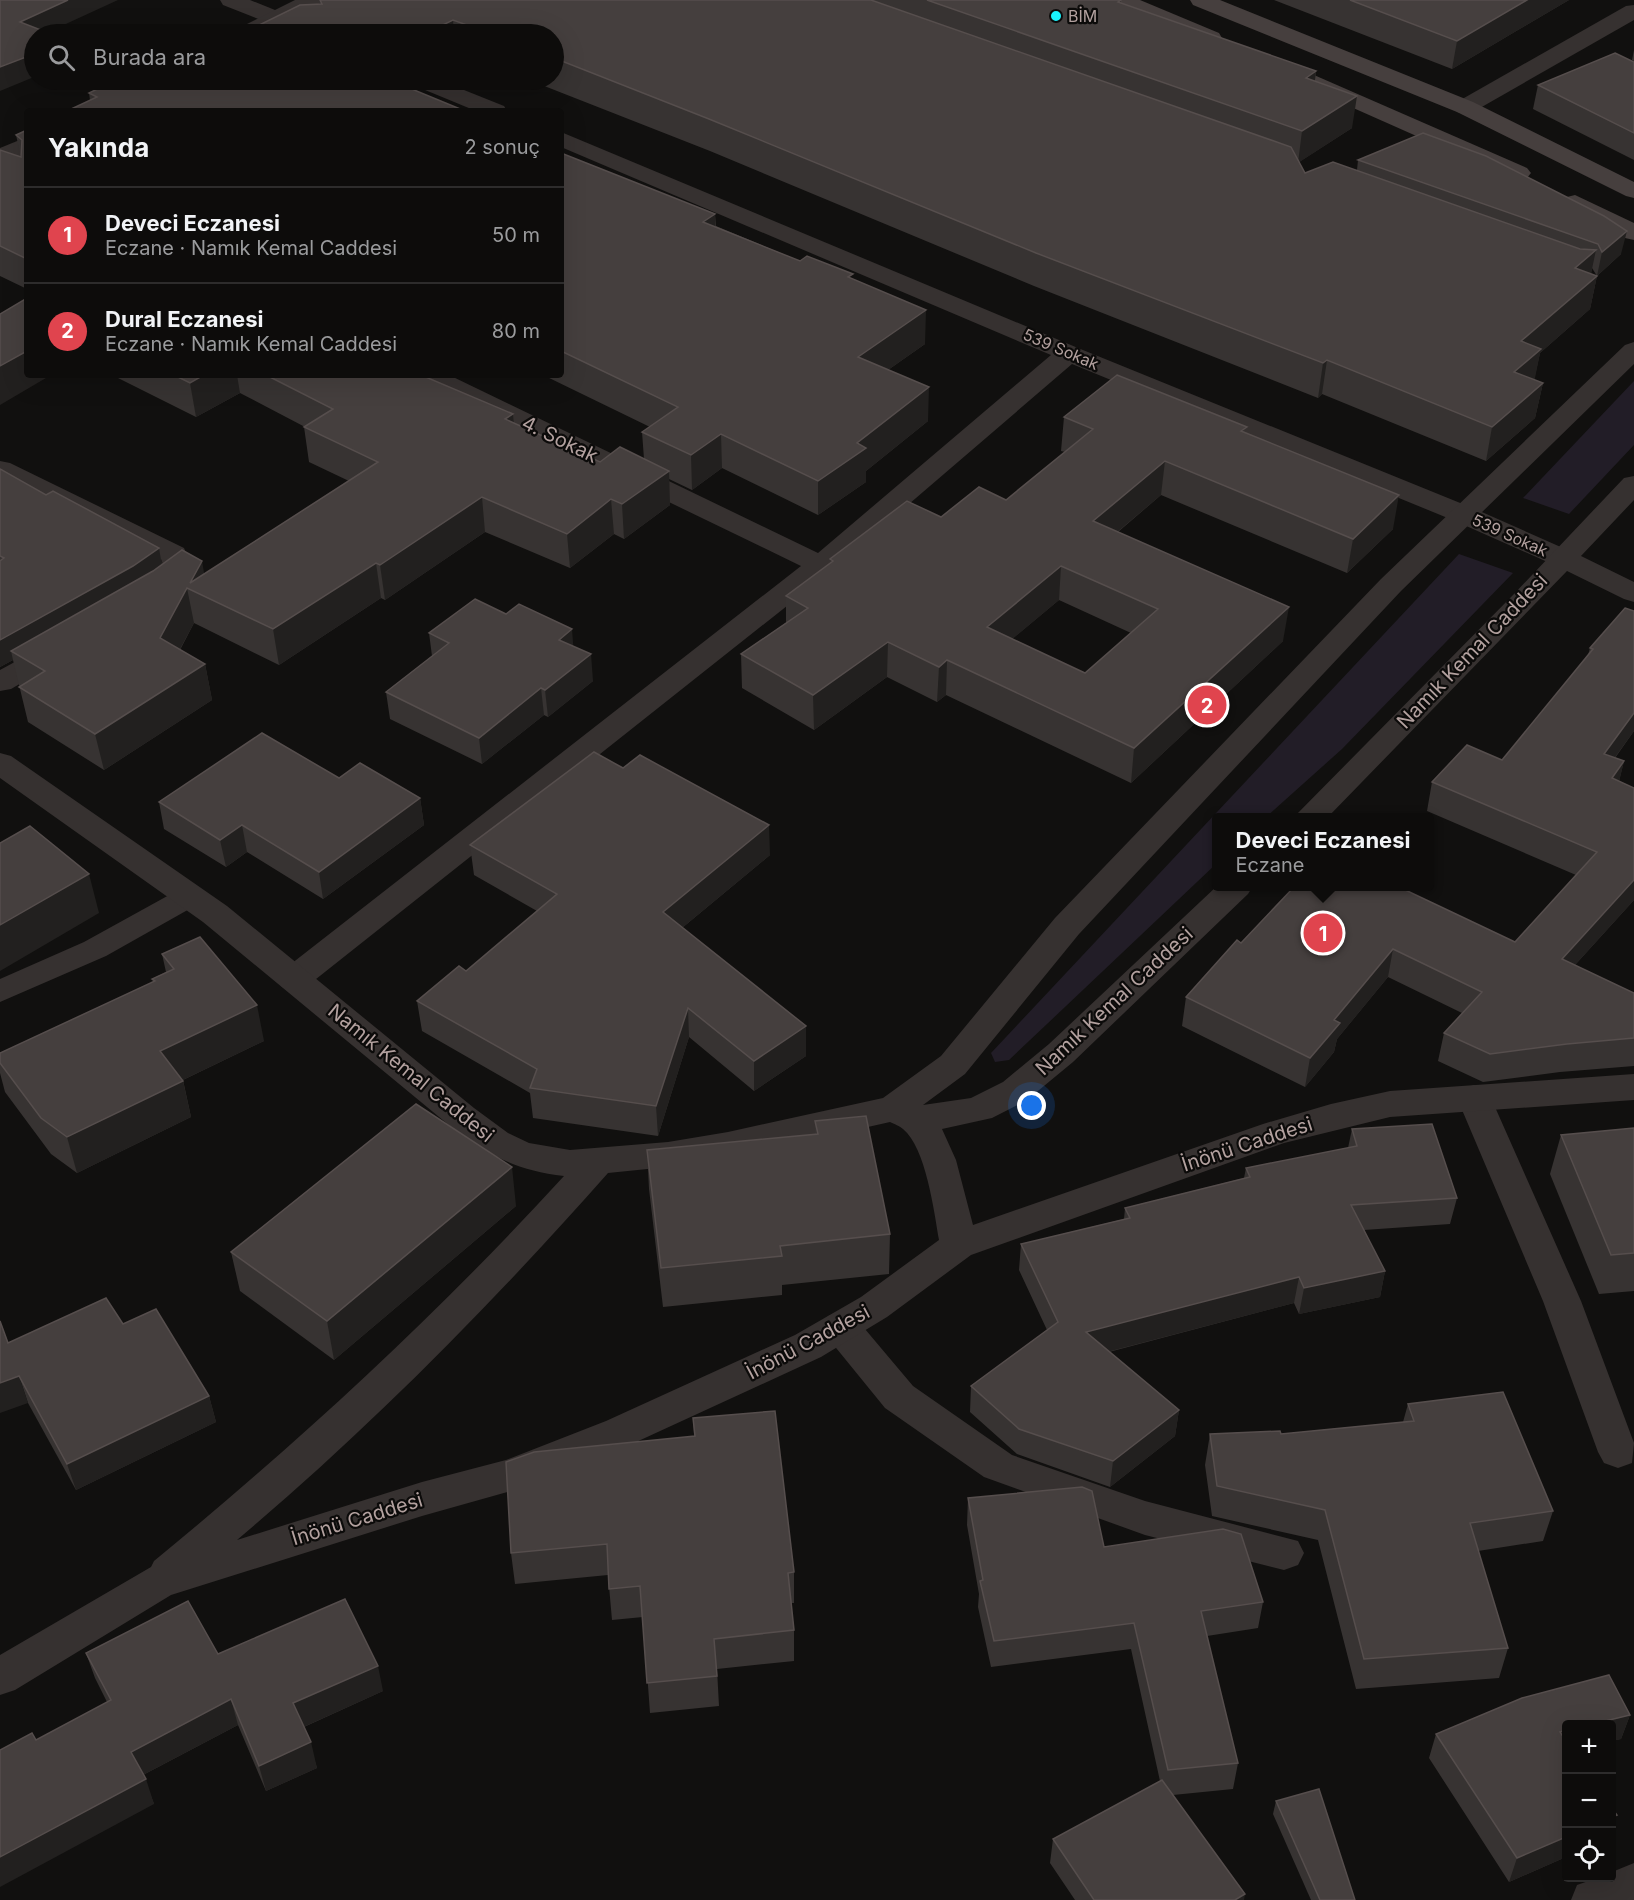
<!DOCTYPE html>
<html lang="tr">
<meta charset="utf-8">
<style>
:root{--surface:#0d0c0b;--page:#161514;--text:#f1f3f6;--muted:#9a9b9d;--line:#2d2c2c;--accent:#19f4ff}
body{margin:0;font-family:Inter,sans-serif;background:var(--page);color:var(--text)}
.controls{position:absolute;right:18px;bottom:18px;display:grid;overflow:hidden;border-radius:6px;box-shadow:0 6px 24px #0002}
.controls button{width:54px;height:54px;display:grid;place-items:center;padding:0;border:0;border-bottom:2px solid var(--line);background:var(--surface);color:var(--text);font:30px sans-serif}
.you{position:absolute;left:1032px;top:1106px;width:21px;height:21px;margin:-15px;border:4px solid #fff;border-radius:50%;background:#1a73e8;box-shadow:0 0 0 9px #1a73e833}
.badge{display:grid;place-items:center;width:39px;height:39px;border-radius:50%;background:var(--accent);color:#fff;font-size:20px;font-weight:700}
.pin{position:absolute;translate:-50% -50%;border:3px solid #fff;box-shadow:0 2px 6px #0006}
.popup{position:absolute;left:1212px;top:813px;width:222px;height:78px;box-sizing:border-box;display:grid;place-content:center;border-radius:6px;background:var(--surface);filter:drop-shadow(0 2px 4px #0005);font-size:20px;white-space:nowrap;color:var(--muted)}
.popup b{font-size:22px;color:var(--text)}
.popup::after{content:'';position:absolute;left:50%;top:100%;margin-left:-12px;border:12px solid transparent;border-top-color:var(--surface)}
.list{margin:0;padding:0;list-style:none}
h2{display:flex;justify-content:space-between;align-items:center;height:78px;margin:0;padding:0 24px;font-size:26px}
h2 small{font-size:20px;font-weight:400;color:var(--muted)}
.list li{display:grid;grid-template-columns:39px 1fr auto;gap:18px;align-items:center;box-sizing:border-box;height:96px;padding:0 24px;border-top:2px solid var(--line)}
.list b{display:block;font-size:22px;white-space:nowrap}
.list p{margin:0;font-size:20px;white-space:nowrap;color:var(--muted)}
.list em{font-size:20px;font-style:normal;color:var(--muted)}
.icon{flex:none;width:33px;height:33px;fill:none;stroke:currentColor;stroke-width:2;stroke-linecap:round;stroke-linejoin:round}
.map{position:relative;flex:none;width:1634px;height:1900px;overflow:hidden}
.search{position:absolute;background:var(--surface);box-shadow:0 6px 24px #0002;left:24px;top:24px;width:540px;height:66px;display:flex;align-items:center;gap:15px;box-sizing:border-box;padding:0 21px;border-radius:33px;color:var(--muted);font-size:22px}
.panel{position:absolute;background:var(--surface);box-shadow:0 6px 24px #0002;left:24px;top:108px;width:540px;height:270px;border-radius:6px}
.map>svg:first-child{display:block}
.green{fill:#221d27}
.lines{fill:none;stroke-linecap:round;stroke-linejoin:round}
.service{fill:#363130;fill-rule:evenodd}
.minor{fill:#363130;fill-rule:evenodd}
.tertiary{fill:#363130;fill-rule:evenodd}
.secondary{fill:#463f3e;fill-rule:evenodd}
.wall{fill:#373332;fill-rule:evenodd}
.shaded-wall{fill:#22201f}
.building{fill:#453f3e;stroke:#564e4d;stroke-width:1.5;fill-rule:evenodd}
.poi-dot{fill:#19f4ff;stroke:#0c0b0a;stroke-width:2}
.labels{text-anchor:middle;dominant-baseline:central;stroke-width:4.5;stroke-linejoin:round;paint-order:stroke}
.far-poi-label{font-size:16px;fill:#b3a19f;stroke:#0c0b0a;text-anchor:start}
.far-street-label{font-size:16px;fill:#b3a19f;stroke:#0c0b0a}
.street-label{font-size:20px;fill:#b3a19f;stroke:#0c0b0a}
</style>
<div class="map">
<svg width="1634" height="1900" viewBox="0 0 1634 1900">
<rect width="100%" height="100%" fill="#11100f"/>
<g class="green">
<polygon points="1634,381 1634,445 1569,514 1523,498"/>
<polygon points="1459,554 1513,573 1342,749 1266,817 1216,818 1216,864 1009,1060 995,1062 991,1053"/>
</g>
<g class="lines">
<polygon class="service" points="190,886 200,889 205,896 200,903 106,956 0,1002 0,979 84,942 180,889"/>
<g class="minor">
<polygon points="220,0 250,0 322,29 325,34 296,34 223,5"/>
<polygon points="1634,5 1634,20 1473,112 1465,114 1457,112 1454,107 1457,102 1626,6"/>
<polygon points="410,80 439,80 504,106 507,111 476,111 413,85"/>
<polygon points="561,132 1078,348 1475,509 1572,552 1576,558 1572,564 1562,566 1552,564 1455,521 1072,364 831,571 306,987 294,991 282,987 277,979 282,971 801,566 419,381 415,375 449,375 818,553 1051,355 561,147"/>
<path d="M0 461 10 463 184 548 195 575C185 590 168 601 150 596L146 590 150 584 166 573 161 559 0 479Z"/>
<polygon points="56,642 66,645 71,651 66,657 11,689 0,691 0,670 46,645"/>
<polygon points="1474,1085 1486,1089 1491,1098 1581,1301 1634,1443 1632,1463 1618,1468 1604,1463 1598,1452 1543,1301 1457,1098 1462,1089"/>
<polygon points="841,1312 854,1316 913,1386 1012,1455 1145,1501 1298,1541 1304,1553 1298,1565 1284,1570 1145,1535 984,1477 885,1408 828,1338 822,1327 828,1316"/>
<polygon points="1634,1863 1634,1900 1571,1900 1577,1885 1597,1878 1612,1878 1612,1872"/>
</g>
<g class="tertiary">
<polygon points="295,0 322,0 319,5 261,34 234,34 237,29"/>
<polygon points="27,137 27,153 0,164 0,148"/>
<path d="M1634 342V364L1401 591 1079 934 965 1074 923 1105 971 1098 1003 1082 1049 1044 1217 886H1253L1248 894 1073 1062 1027 1100 992 1118 942 1129 956 1160 973 1225 1263 1124 1331 1104 1390 1091 1634 1074V1100L1390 1117 1284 1143 971 1255 887 1317 821 1357 634 1443 511 1491 422 1516 171 1595 15 1690 0 1695V1655L151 1567 154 1561C299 1442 437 1315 564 1176 514 1170 489 1155 450 1126L203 922 0 778V753L11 756 227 906 474 1108 508 1133 529 1143 570 1150 668 1142 728 1132 883 1098 941 1056 1055 918 1381 579 1625 345ZM890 1122C894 1124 900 1126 903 1129 926 1148 934 1211 939 1240L861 1297 795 1335 606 1421 506 1460 422 1482 237 1540C370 1428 493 1303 608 1173 704 1165 796 1143 890 1122Z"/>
<polygon points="1634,476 1634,500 1581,556 1634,582 1634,602 1624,599 1567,571 1327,818 1293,818 1514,594 1624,478"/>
</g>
<g class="secondary">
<polygon points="1111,0 1140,0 1219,33 1222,38 1219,43 1211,45 1203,43 1114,5"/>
<polygon points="1190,0 1220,0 1473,102 1634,182 1634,198 1626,196 1457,112 1193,5"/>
<polygon points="1314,75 1527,168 1531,173 1527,178 1519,180 1511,178 1306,87 1303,82 1306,77"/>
<polygon points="1575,195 1634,223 1634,240 1625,238 1567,207 1563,202 1567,197"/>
</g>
</g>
<g class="wall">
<polygon points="319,0 1121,0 1121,3 1316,71 1315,81 1352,128 1299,162 1305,173 1357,170 1358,160 1423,133 1621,254 1597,276 1592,268 1591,274 1597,276 1590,309 1540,353 1534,380 1543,383 1535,418 1486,461 1322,394 1318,398 1034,286 710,151 529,80 554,80 554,34 241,34 320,5"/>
<polygon points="1274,0 1569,0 1452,69"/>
<polygon points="1634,50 1634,61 1632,60"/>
<polygon points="1634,62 1634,160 1533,109 1538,85"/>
<polygon points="397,82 90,100 89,93"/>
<polygon points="27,130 27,289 0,276 0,150 21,157 16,135"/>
<polygon points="561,153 715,214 716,226 800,261 853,279 925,344 888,370 928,421 866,471 866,482 818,515 722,468 692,490 669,479 670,505 624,539 614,534 570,568 485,532 385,600 381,598 279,665 194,623 180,650 205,664 212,700 104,770 28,722 13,660 0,667 0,469 46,495 159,548 162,565 204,574 349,481 309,462 304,427 305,427 240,393 196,417 112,375 421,375 513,414 514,423 600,462 644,459 642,432 650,427 543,375 561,375"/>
<path d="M1064 417 1246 433 1393 529 1347 573 1161 495 1118 532 1283 641 1131 783 946 695 937 702 887 677 814 730 742 688 741 654 786 623V596L830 563V559L941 517 1006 500 1065 452 1061 451ZM1059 600 1131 633 1085 673 1012 639Z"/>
<polygon points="1625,608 1634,731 1615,758 1624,761 1619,781 1634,788 1634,900 1575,965 1634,993 1634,1066 1560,1072 1483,1082 1438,1061 1444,1033 1462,1013 1388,977 1337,1039 1334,1052 1305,1087 1182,1026 1186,997 1241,943 1515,942 1576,875 1427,811 1432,782 1502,760 1588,655 1590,648"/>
<polygon points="429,633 574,646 593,681 548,717 544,715 482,764 390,719 386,692 432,656"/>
<polygon points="339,778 420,798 424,825 323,899 247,852 226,867 164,829 159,802"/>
<polygon points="470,845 770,855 682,928 806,1026 806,1056 754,1091 689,1037 658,1136 533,1118 530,1093 422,1031 417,1001 466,971 537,911 474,875"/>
<polygon points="162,954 264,1041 183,1080 191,1117 77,1173 51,1154 5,1092 0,1073 0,1053 153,982 152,979 166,972"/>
<polygon points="815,1121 890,1234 889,1274 782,1285 782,1295 663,1307 649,1189 647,1150 815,1134"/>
<polygon points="1634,1128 1634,1291 1599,1294 1550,1174 1561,1135"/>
<polygon points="1352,1129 1457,1198 1450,1224 1364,1230 1385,1271 1380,1297 1299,1314 1294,1303 1109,1352 1179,1410 1175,1436 1110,1487 1017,1454 970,1412 971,1386 1047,1330 1019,1270 1021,1244 1124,1219 1125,1208 1244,1178 1246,1168 1348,1148"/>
<polygon points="516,1206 334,1360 240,1291 231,1252"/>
<polygon points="123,1324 209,1396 216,1422 76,1490 28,1403 8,1343"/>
<polygon points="1408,1404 1553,1511 1543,1541 1478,1551 1508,1648 1499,1678 1356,1689 1318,1540 1212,1516 1205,1465 1210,1434 1281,1434 1403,1422"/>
<polygon points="693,1418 794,1572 794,1603 791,1603 794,1630 794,1661 717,1669 719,1706 650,1713 643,1617 612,1620 608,1575 515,1584 511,1553 694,1436"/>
<polygon points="968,1498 1104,1547 1263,1602 1258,1628 1207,1636 1238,1763 1233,1789 1173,1795 1244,1900 1075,1900 1050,1863 1053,1839 1160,1781 1131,1649 991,1667 978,1607 979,1594 967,1525"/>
<polygon points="86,1653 218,1654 383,1691 304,1727 317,1768 266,1791 238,1725 143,1775 154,1804 36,1740 107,1702 95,1678"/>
<polygon points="1609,1675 1630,1715 1621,1739 1611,1741 1611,1725 1566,1725 1566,1857 1509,1882 1429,1758 1436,1734 1522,1698"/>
<polygon points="1276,1801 1355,1900 1311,1900 1273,1814"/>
</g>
<g class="shaded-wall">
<polygon points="68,0 118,0 44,34 20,22"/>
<polygon points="1527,0 1569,0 1452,69 1457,41"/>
<polygon points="453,20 454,34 424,34"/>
<polygon points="34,54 34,77 0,91 0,67"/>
<polygon points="1316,71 1312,103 1306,78"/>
<polygon points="362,80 402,80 365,99"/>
<polygon points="1357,96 1352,128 1298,163 1302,131"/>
<polygon points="715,214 716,247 703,222"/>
<polygon points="1627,231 1621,254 1597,276 1602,252"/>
<polygon points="1596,250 1589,283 1597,276 1590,309 1540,353 1534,383 1507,406 1521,341 1575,268"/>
<polygon points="926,310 925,344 858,391 858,357"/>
<polygon points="27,351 27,375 51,375 0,405 0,366"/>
<polygon points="1327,360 1322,394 1318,398 1323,363"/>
<polygon points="204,375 237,375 240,393 196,417 190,383"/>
<polygon points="1543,383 1535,418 1486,461 1492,427"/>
<polygon points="929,387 928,421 866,471 866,482 818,515 818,481 857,443"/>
<polygon points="513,414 516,448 505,419"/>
<polygon points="721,434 722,468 692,490 691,455"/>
<polygon points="1165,461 1161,495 1090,555 1093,521"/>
<polygon points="669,471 670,505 624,539 622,504"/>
<polygon points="1399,495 1393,529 1347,573 1353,539"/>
<polygon points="482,497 485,532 385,600 380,565"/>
<polygon points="611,499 614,534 570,568 567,534"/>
<polygon points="159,548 163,572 11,651 13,660 0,667 0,640"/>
<polygon points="202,561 208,596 190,583"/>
<polygon points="376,563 381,598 279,665 273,629"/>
<polygon points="1061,566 1059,600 985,662 987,627"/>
<polygon points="187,588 194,623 167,673 160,638"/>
<polygon points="1289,607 1283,641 1131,783 1134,748"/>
<polygon points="572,629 574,656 559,640"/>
<polygon points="888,642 887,677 814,730 813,695"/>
<polygon points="591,654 593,681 548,717 545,690"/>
<polygon points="947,660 946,695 937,702 939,667"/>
<polygon points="205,664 212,700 104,770 95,734"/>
<polygon points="541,688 544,715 482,764 479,738"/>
<polygon points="1634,713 1634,731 1597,782 1604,754"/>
<polygon points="1624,761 1617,790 1612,778"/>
<polygon points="420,798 424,825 323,899 319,872"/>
<polygon points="242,825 247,852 226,867 220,840"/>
<polygon points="769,825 770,855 665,942 663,912"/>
<polygon points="89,874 99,913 0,971 0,925"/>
<polygon points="1634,880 1634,900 1555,987 1562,959"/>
<polygon points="1393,949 1388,977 1337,1039 1334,1052 1305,1087 1310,1058 1334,1020"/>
<polygon points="257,1005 264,1041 168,1087 160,1051"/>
<polygon points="688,1008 689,1037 658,1136 656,1106"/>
<polygon points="806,1026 806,1056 754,1091 754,1061"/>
<polygon points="183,1081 191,1117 77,1173 67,1137"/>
<polygon points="512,1167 516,1206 334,1360 327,1321"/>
<polygon points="1385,1271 1380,1297 1299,1314 1304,1288"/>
<polygon points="1299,1277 1294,1303 1084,1358 1086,1332"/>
<polygon points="19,1376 28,1403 0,1413 0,1383"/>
<polygon points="209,1396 216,1422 76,1490 67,1464"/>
<polygon points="1179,1410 1175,1436 1110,1487 1113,1461"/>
<polygon points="378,1666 383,1691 299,1729 293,1703"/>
<polygon points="231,1699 238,1725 139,1777 131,1752"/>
<polygon points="1630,1715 1621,1739 1611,1741 1611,1725 1589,1725"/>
<polygon points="1566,1730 1566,1752 1560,1732"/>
<polygon points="311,1742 317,1768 266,1791 259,1766"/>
<polygon points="146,1779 154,1804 0,1887 0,1857"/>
<polygon points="1617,1815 1611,1829 1611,1817"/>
<polygon points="1566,1837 1566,1857 1509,1882 1517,1858"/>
<polygon points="1245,1894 1244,1900 1235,1900"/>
</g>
<g class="building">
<polygon points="0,0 68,0 20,22 51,34 34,34 34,54 0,67"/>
<polygon points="320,0 871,0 1291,147 1305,173 1333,162 1580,249 1596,250 1575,268 1597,276 1521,341 1541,349 1514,372 1543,383 1492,427 1327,360 1323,363 1036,253 709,119 554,58 554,34 492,34 453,20 424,34 241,34 300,5 322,4"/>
<polygon points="927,0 1121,0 1118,2 1316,71 1306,78 1357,96 1302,131"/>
<polygon points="1350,0 1527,0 1457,41"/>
<polygon points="1615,53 1634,62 1634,133 1538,85"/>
<polygon points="116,80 390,80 465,111 67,111 97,97 89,93"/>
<polygon points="27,130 27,259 0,246 0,150 21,157 22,140 16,135"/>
<polygon points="1423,133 1486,156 1604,216 1627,231 1602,252 1598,244 1358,160"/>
<polygon points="561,153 715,214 703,222 800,261 807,256 853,274 848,277 926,310 858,357 929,387 857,443 866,448 818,481 721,434 691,455 642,432 678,407 561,351"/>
<polygon points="27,298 27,351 0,366 0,314"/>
<polygon points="174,375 204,375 190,383"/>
<polygon points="266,375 421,375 513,414 505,419 600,462 620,447 669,471 622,504 611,499 567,534 482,497 380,565 376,563 273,629 187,588 160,638 205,664 95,734 19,687 45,671 11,651 153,571 182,550 202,561 190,583 378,462 304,427 333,409"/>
<path d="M1117 375 1247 427 1241 431 1399 495 1353 539 1165 461 1093 521 1289 607 1134 748 947 660 939 667 888 642 813 695 741 654 808 608 786 596 833 561 830 559 907 501 941 517 979 487 1006 500 1093 429 1064 417ZM1061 566 1158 609 1085 673 987 627Z"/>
<polygon points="0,469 46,495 53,491 159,548 133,566 0,640 0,561 4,558 0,556"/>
<polygon points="475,599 506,614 519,604 572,629 559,640 591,654 545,690 541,688 479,738 386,692 449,643 429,633"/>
<polygon points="1625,608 1634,611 1634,713 1604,754 1624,761 1612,778 1634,788 1634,880 1562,959 1634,993 1634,1038 1567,1044 1490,1054 1444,1033 1482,992 1393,949 1334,1020 1340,1023 1310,1058 1186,997 1237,940 1241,943 1295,886 1397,886 1515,942 1597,852 1432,782 1467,745 1502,760 1593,649 1590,648"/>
<polygon points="262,733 339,778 360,763 420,798 319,872 242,825 220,840 159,802"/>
<polygon points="594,752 623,768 640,755 769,825 663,912 806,1026 754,1061 688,1008 656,1106 530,1088 537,1069 417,1001 459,966 466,971 557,894 470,845"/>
<polygon points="30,826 89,874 0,925 0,843"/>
<polygon points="200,937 257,1005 160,1051 183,1081 67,1137 41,1118 0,1063 0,1053 155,981 152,979 174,969 162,954"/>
<polygon points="416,1104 512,1167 327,1321 231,1252"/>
<polygon points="866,1116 890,1234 780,1246 782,1256 661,1268 647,1150 818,1134 815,1121"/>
<polygon points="1432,1124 1457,1198 1351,1205 1385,1271 1304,1288 1299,1277 1086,1332 1179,1410 1113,1461 1019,1429 971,1386 1058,1322 1021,1244 1130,1218 1125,1208 1250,1177 1246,1168 1357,1146 1352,1129"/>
<polygon points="1634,1128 1634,1253 1611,1255 1561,1135"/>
<polygon points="106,1298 123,1324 156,1309 209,1396 67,1464 19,1376 0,1383 0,1321 8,1343"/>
<polygon points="1503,1392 1553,1511 1470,1523 1508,1648 1364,1659 1325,1510 1217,1486 1210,1434 1280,1431 1281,1434 1414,1421 1408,1404"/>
<polygon points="775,1411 794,1572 788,1573 794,1630 714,1639 717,1676 647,1683 640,1586 609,1589 607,1544 511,1553 506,1462 534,1452 695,1436 693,1418"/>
<polygon points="1082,1487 1092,1491 1104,1547 1223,1529 1241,1534 1263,1602 1201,1611 1238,1763 1168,1770 1134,1623 994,1641 980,1581 983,1580 968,1498"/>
<polygon points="345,1599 378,1666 293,1703 311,1742 259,1766 231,1699 131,1752 146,1779 0,1857 0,1750 32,1733 36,1740 111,1700 86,1653 188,1601 218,1654"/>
<polygon points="1609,1675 1630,1715 1589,1725 1566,1725 1566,1730 1560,1732 1566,1741 1566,1837 1517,1858 1436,1734 1522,1698"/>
<polygon points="1162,1780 1245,1894 1235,1900 1094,1900 1053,1839"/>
<polygon points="1319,1789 1355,1900 1320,1900 1276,1801"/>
<polygon points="1611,1807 1617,1815 1611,1817"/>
</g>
<circle class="poi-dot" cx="1056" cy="16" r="6"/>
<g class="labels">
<g class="far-poi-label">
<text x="1068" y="16">BİM</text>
</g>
<g class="far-street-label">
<text transform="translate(1061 349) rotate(23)">539 Sokak</text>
<text transform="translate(1510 535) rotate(24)">539 Sokak</text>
</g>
<g class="street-label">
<text transform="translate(560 439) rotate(26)">4. Sokak</text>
<text transform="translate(1472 651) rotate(-46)">Namık Kemal Caddesi</text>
<text transform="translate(1114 1001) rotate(-43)">Namık Kemal Caddesi</text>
<text transform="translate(411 1073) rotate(39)">Namık Kemal Caddesi</text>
<text transform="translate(1247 1144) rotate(-18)">İnönü Caddesi</text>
<text transform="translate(808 1342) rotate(-28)">İnönü Caddesi</text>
<text transform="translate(357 1519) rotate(-17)">İnönü Caddesi</text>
</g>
</g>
</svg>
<div class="controls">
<button>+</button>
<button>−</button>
<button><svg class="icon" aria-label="locate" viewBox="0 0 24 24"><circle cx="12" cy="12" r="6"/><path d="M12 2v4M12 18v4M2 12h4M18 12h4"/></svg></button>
</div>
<div class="you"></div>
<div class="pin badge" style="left:1323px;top:933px;background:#e0444e">1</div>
<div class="popup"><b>Deveci Eczanesi</b>Eczane</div>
<div class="pin badge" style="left:1207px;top:705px;background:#e0444e">2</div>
<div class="search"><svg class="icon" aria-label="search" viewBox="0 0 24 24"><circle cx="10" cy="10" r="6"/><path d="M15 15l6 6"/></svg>Burada ara</div>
<section class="panel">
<h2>Yakında<small>2 sonuç</small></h2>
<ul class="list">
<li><span class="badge" style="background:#e0444e">1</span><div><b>Deveci Eczanesi</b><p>Eczane · Namık Kemal Caddesi</p></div><em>50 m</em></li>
<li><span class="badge" style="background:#e0444e">2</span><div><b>Dural Eczanesi</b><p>Eczane · Namık Kemal Caddesi</p></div><em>80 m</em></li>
</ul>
</section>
</div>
